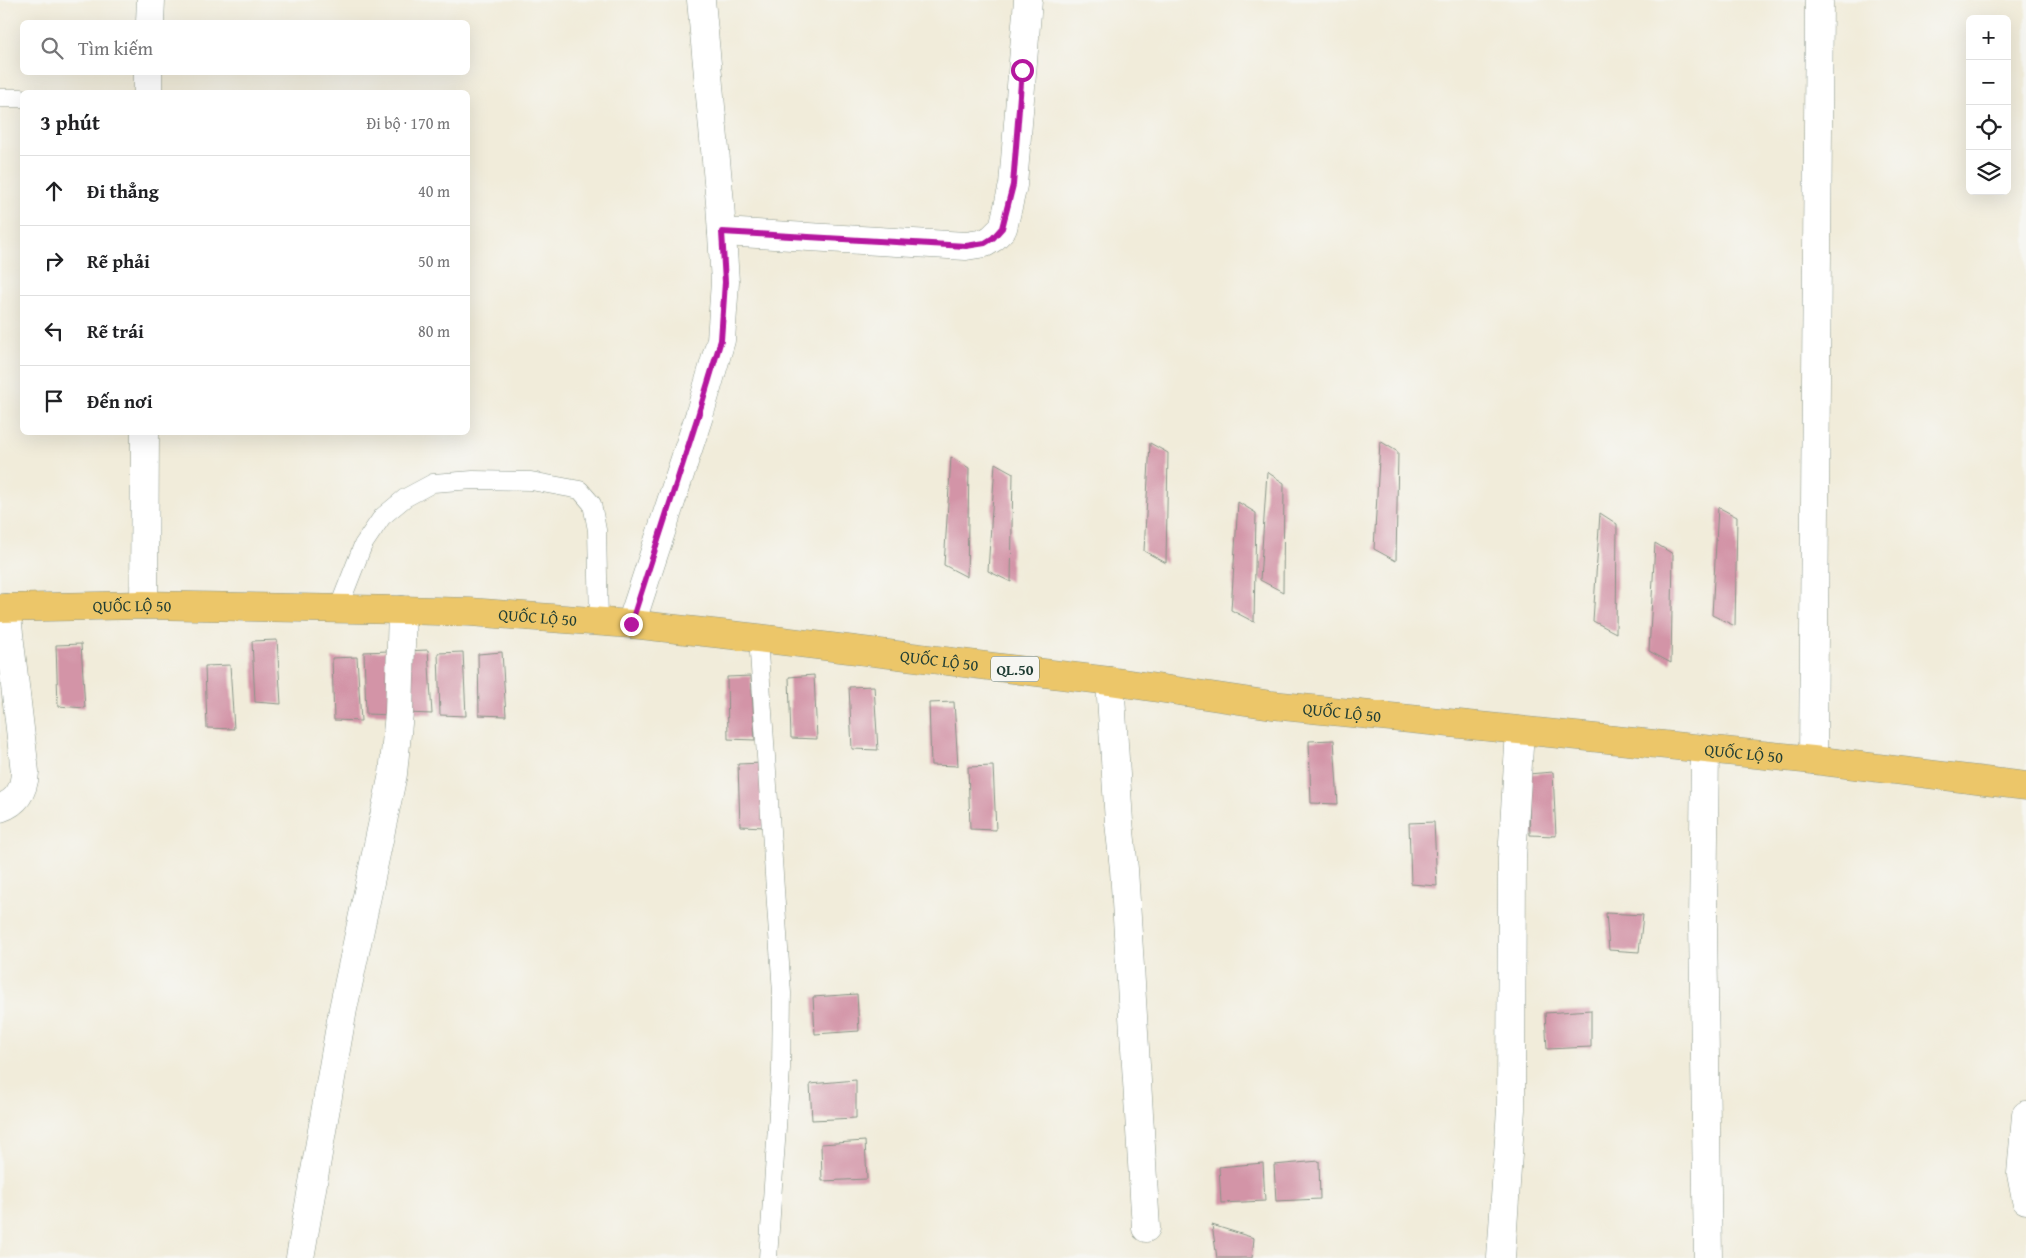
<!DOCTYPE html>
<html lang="vi">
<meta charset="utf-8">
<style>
:root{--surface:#fff;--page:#f2f2f2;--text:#202124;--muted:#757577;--line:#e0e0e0}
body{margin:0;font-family:"Gentium Book Plus",serif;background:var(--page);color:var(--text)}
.controls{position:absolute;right:15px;top:15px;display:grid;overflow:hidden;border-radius:8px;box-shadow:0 5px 20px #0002}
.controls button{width:45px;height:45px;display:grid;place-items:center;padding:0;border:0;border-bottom:1px solid var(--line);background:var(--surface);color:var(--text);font:25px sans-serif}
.stop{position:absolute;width:15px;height:15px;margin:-11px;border:4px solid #b5179e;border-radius:50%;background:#fff}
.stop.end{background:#b5179e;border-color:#fff;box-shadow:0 1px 5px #0008}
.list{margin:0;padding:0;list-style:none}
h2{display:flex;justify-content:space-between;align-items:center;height:65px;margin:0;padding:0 20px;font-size:21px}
h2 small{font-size:16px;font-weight:400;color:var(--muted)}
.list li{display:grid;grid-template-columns:32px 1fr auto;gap:15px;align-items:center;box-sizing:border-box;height:70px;padding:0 20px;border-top:1px solid var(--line)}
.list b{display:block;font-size:19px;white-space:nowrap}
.list em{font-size:16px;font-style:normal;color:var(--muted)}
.icon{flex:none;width:28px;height:28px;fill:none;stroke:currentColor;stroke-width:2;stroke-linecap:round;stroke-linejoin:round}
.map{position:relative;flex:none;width:2026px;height:1258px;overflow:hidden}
.search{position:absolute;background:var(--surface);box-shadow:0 5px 20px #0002;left:20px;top:20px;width:450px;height:55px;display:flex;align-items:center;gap:12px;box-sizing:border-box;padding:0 18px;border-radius:8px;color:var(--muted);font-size:19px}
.panel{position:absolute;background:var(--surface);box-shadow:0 5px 20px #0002;left:20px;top:90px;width:450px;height:345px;border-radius:8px}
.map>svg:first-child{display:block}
.building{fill:#d394a7}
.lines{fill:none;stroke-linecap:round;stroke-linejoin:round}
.lane-casing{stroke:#889487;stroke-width:19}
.street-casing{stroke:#889487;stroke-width:29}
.highway-casing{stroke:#889487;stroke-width:29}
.lane{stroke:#fff;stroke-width:18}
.street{stroke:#fff;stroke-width:28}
.highway{stroke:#ecc669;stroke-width:28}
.route{stroke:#b5179e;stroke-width:6}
.labels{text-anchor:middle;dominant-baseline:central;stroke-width:4;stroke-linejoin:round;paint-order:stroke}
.shield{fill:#f6f6f2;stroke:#60746d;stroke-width:1}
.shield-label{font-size:15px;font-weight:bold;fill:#1f3d34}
.street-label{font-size:16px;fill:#1f3d34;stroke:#f6f6f2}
</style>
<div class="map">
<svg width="2026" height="1258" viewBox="0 0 2026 1258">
<rect width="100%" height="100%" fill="#f6f6f2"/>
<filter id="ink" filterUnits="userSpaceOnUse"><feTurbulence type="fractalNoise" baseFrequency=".02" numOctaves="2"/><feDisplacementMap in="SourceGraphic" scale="10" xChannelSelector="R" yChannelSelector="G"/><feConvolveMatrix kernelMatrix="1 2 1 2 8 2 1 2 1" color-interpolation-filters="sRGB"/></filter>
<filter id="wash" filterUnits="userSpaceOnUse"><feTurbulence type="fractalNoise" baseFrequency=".0096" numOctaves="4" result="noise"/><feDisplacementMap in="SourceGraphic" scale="20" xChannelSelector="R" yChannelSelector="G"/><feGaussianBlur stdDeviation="1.12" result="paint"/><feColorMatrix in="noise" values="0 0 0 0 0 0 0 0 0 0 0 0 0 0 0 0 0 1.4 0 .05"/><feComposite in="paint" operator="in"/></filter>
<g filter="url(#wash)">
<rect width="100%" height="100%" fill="#f1ecda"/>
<g id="blocks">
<g class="building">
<polygon points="1380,441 1398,452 1396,561 1374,549"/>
<polygon points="1150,443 1168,453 1166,563 1144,551"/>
<polygon points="951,457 969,468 967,577 944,565"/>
<polygon points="995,463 1013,473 1011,582 988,571"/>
<polygon points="1267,472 1284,483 1283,592 1260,580"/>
<polygon points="1238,502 1256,513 1254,622 1231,610"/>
<polygon points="1718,507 1737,517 1735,626 1712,615"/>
<polygon points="1600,513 1617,524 1616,633 1593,621"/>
<polygon points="1655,543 1673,554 1671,663 1649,651"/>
<polygon points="277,640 281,704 255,702 252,641"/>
<polygon points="81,644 85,708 58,706 56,645"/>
<polygon points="428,650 432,714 406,713 403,651"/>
<polygon points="389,651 392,715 366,714 364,652"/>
<polygon points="463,652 466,716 440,715 438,653"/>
<polygon points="502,652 506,716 479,715 478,654"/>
<polygon points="357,657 361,721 334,720 332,658"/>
<polygon points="230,665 234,729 207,728 205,666"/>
<polygon points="814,675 817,739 791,738 789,677"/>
<polygon points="751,676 755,740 728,739 727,677"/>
<polygon points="874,686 878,750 852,749 849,687"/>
<polygon points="954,702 958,766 931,765 929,703"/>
<polygon points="1334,740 1338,804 1311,803 1309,741"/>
<polygon points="763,763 766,827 740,826 738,764"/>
<polygon points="993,766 996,830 970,829 968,767"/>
<polygon points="1553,772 1556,836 1530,835 1528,774"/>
<polygon points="1434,822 1437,886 1411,884 1409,823"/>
<polygon points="1606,913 1643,915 1639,952 1609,950"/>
<polygon points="857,994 859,1031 815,1034 813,997"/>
<polygon points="1591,1010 1591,1047 1547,1049 1545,1013"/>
<polygon points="856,1080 856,1118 812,1120 810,1084"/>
<polygon points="865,1141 867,1179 822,1181 821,1144"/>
<polygon points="1319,1161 1320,1199 1276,1201 1274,1165"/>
<polygon points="1263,1163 1265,1201 1221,1203 1219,1167"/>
<polygon points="1212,1225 1254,1238 1252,1258 1217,1258"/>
</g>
</g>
</g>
<g filter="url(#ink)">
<use href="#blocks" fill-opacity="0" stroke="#889487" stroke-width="1"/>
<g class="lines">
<g class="lane-casing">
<g id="lane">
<polyline points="0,98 22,98"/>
<polyline points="338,609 363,545 382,517 405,498 433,483 473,480 531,481 580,490 592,504 597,530 599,622"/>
<polyline points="758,638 782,993 781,1069 768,1258"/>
</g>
</g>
<g class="street-casing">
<g id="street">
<polyline points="150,22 151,0"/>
<polyline points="148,92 148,72"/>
<polyline points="722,232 966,246 985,243 993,238 1003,228 1007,211 1013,185 1028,0"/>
<polyline points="144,605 145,432"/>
<polyline points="631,624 699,416 721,340 725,282 720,203 701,0"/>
<polyline points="1110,681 1119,822 1124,869 1146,1228"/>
<polyline points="1705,750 1703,925 1708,1258"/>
<polyline points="1813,760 1819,0"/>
<path d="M0 808C18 802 24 790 25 772L6 608"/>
<polyline points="2026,1115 2021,1174 2026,1200"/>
<polyline points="300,1258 343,1009 393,774 399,713 402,610"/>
<polyline points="1501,1258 1511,1109 1512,858 1520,731"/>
</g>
</g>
<g class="highway-casing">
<g id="highway">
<path id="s1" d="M0 608 144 605 402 610 470 612 631 624 758 638 1110 681 1272 705 1813 760 2026 786"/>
</g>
</g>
<use href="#lane" class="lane"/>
<use href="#street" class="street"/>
<use href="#highway" class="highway"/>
</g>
</g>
<g class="lines" filter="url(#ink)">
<polyline class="route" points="631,624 698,416 721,340 725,282 722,232 966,246 985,243 993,238 1002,228 1013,185 1022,70"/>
</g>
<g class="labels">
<rect class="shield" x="991" y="656.5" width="48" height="25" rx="4"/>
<g class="shield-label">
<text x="1015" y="669">QL.50</text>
</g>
<g class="street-label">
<text stroke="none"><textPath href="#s1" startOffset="132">QUỐC LỘ 50</textPath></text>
<text stroke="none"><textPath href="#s1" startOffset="538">QUỐC LỘ 50</textPath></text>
<text stroke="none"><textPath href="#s1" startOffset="942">QUỐC LỘ 50</textPath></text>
<text stroke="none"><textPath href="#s1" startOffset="1348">QUỐC LỘ 50</textPath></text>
<text stroke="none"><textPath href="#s1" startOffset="1752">QUỐC LỘ 50</textPath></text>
</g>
</g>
</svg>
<div class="controls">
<button>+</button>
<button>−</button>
<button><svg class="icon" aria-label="locate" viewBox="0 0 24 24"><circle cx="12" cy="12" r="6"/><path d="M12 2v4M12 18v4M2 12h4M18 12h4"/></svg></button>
<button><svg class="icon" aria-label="layers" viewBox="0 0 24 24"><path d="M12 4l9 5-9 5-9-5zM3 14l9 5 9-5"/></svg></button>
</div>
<div class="stop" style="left:1022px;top:70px"></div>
<div class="stop end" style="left:631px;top:624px"></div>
<div class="search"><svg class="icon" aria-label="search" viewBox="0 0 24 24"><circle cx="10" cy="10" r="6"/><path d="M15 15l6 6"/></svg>Tìm kiếm</div>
<section class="panel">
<h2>3 phút<small>Đi bộ · 170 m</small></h2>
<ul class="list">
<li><svg class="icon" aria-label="ahead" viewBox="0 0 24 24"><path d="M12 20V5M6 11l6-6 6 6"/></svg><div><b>Đi thẳng</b></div><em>40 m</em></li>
<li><svg class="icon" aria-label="right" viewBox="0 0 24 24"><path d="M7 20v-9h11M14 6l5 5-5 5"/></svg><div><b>Rẽ phải</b></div><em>50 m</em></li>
<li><svg class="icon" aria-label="left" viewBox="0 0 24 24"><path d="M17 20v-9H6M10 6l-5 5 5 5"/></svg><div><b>Rẽ trái</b></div><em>80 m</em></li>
<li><svg class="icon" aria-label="arrive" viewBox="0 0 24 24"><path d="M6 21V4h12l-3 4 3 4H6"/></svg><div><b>Đến nơi</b></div></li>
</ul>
</section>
</div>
